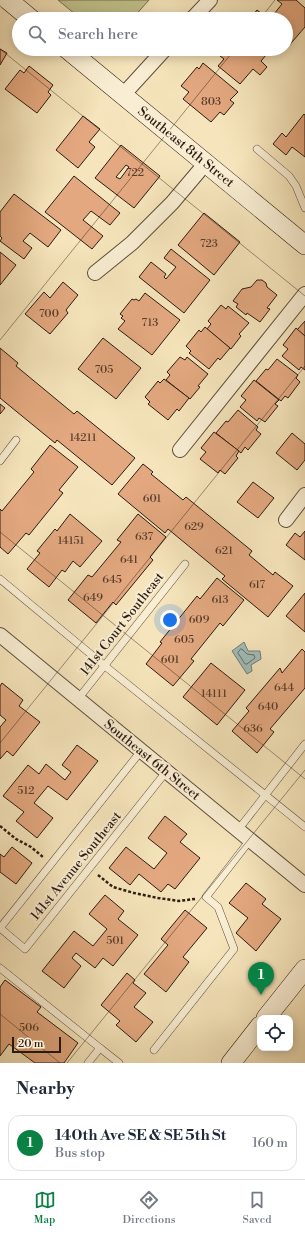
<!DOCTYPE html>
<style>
:root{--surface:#fff;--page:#f2f2f3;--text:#1f2937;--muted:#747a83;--line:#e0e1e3;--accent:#0b8043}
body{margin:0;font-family:"Libre Bodoni",serif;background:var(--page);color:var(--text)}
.controls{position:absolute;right:12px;bottom:12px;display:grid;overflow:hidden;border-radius:8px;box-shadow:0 2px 10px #0003}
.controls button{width:36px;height:36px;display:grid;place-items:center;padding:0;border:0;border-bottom:1px solid var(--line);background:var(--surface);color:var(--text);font:20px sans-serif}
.scale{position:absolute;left:12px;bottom:10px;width:49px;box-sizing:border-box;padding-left:4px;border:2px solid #2b1b11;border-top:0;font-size:11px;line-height:14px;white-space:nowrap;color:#2b1b11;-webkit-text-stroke:3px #f9eed3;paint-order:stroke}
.you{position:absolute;left:170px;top:620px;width:14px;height:14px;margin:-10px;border:3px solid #fff;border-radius:50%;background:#1a73e8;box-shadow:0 0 0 6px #1a73e833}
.badge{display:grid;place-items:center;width:26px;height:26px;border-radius:50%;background:var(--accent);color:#fff;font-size:13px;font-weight:700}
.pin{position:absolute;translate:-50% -33px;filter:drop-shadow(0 1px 2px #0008)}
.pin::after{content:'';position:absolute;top:21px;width:14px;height:12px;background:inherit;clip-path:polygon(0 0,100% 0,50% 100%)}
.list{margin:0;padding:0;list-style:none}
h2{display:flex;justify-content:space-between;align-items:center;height:52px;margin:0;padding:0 16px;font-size:17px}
h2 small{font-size:13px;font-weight:400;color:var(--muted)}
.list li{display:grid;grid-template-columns:26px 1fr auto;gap:12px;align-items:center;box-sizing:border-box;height:56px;margin:0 8px 8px;padding:0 8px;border:1px solid var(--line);border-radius:12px}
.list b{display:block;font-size:15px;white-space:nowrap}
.list p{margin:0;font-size:13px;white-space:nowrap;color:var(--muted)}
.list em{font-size:13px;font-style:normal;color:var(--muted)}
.icon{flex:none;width:22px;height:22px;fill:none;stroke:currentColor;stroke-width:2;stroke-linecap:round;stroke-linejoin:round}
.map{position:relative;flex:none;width:305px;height:1063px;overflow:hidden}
.search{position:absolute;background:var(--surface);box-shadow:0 2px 10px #0003;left:12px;right:12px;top:12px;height:44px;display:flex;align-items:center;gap:10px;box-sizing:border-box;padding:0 14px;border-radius:22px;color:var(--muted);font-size:15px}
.sheet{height:116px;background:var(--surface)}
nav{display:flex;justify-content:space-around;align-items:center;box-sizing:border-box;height:56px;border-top:1px solid var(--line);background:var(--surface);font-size:11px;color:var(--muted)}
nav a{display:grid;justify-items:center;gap:2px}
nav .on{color:var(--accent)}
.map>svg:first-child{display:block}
.green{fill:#c1c38d;stroke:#766f4f}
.water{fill:#a0bdba;stroke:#717c76}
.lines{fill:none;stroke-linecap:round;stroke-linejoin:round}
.shore{stroke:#666c66;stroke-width:1}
.building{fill:#e3a87f;stroke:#2b1b11;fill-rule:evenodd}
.lane-casing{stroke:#5e4e3c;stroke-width:8}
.street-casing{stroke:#5e4e3c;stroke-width:16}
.secondary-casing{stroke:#2b1b11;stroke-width:20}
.path{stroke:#2b1b11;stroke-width:2.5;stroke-dasharray:3 2;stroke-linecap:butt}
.lane{stroke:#f9eed3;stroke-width:7}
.street{stroke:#f9eed3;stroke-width:14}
.secondary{stroke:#f9eed3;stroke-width:19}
.ticks{fill:none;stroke:#2b1b11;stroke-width:1;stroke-opacity:0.45}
.labels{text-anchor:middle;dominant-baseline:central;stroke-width:4;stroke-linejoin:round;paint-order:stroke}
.number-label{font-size:11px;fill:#593e2c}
.street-label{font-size:13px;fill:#2b1b11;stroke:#f9eed3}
</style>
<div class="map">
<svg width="305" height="1063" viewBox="0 0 305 1063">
<rect width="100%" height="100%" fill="#f6e5bc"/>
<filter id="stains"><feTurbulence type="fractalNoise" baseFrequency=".005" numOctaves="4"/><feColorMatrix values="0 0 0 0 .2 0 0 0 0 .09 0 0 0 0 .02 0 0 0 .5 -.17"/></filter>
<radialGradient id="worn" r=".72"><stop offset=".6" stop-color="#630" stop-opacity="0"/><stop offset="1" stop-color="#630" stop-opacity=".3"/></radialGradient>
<polygon class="green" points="58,0 149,0 132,19 81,19"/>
<polygon class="water" points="244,642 248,651 260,651 261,659 251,665 252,671 247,674 232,651"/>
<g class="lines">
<polygon class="shore" points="241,649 243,650 247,654 254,655 255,658 247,664 245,664 238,653"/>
</g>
<g class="building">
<polygon points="277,0 296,0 305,8 305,27 286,49 286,19 270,19 282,4"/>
<polygon points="257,10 268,19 250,19"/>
<polygon points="0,49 7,53 0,65"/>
<polygon points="226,49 230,52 232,49 271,49 261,61 267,67 260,75 253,69 240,84 218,66 224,59 220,56"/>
<polygon points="203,63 238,92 230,100 234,103 224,115 220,112 211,122 183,99 189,92 181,86 197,67 199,69"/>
<polygon points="29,66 53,85 48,92 51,95 37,113 5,89 20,70 24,73"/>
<polygon points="304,114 305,115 305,157 292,147 286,155 273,144 282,133 286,137"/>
<polygon points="83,116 100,129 89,142 95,147 78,168 56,150"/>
<path d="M121 145 160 176 134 208 95 178ZM126 165 129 167 120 179 116 177Z"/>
<polygon points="74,176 120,213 110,225 91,211 83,220 103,236 92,249 45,212"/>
<polygon points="14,194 61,230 48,247 30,233 23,241 32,248 24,259 0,241 2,238 0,236 0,212"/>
<polygon points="204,213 240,242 214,275 178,245"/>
<polygon points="171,249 210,280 184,313 139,277 151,262 166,274 164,277 166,279 176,267 164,258"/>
<polygon points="0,252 16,265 0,285"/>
<polygon points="257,280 262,280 266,283 267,287 277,295 267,308 270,309 260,322 247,313 246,315 236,307 238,304 233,301 242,289 251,287"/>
<polygon points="63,282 78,295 66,310 68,313 50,334 25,314 44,292 50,298"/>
<polygon points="145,293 180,320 152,355 118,329 125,321 121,318 123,316 120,314 132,299 134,300 136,299 139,301"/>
<polygon points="221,305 226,309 228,306 249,323 239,334 241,336 231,349 207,329 211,324 208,321"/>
<polygon points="305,321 305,336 297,330"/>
<polygon points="205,327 230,348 220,360 218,358 209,369 189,353 191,351 186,346 199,330 201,332"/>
<polygon points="296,328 305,336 305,370 301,367 299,370 282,356 288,349 283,345"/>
<polygon points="103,338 141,368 116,399 78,369"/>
<polygon points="0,348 18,363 16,366 74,414 77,411 135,458 112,485 57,440 55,443 0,398"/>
<polygon points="180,357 185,360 187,357 208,374 198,386 200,387 190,399 166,380 170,375 167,372"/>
<polygon points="277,359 298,375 296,378 300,382 288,398 285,396 281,401 256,381 266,369 268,370"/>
<polygon points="164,379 189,398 179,411 177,409 168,420 148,404 150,402 145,397 158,381 160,383"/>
<polygon points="254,380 279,400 275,404 278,406 265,422 259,418 257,421 240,407 246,400 241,396"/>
<polygon points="0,404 5,408 0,414"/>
<polygon points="238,410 258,427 256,430 261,434 248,450 245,447 241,453 216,433 226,421 228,422"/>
<polygon points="214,432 239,451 236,456 238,458 225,474 220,470 218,473 200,459 206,452 201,448"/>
<polygon points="292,433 305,444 305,460 297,470 276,453"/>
<polygon points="50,445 78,467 59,490 63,493 29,535 26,533 8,554 0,547 0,509 2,511 34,472 31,469"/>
<polygon points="143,464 153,472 151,474 183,500 186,497 252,551 249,555 273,575 275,572 293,586 268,617 222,579 225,576 168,529 165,533 118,494"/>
<polygon points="253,482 274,498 258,518 237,502"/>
<polygon points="70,514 102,541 80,567 73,561 65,572 62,570 49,587 27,569 40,553 37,551 55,529 57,531"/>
<polygon points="138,514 166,537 150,557 153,560 116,605 113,602 96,623 68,600 88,575 92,577 121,542 117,540"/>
<polygon points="305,531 305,560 286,545 295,533 300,537"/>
<polygon points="217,578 244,600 223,626 220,623 191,659 194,661 173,686 146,664 162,643 160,642 197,596 200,599"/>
<polygon points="305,593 305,632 286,616"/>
<polygon points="302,649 305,652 305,688 270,729 274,732 257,753 232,731 249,711 246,708 280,668 282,673"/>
<polygon points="211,663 245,690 217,725 183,697"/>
<polygon points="2,683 23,700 19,706 40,722 13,756 7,751 0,759 0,727 6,720 0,715 0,686"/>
<polygon points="77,745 98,761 67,800 48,786 34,803 53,818 37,838 16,821 24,812 3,796 28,765 39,774 46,764 65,780 71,772 62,765"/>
<polygon points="165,816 187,834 180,842 200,858 175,889 168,884 161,892 139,874 130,885 109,868 126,847 154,869 167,853 148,838"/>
<polygon points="12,847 32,863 16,884 0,872 0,854 4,857"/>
<polygon points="246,883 266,899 262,904 281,919 256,951 236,933 248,918 229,903"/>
<polygon points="105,895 124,911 118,919 138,935 113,966 103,958 95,968 76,953 72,958 81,966 64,988 42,971 74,931 93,946 107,929 89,914"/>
<polygon points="185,910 207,928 183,957 189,962 166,992 144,974 168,945 161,939"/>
<polygon points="127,973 135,980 133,983 146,993 134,1007 153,1022 136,1042 116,1025 120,1021 101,1005"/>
<polygon points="5,980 41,1007 37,1012 78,1043 64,1063 35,1063 9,1044 0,1056 0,987"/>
</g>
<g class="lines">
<g class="lane-casing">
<g id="lane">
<polyline points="257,149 289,176 296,186 305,208"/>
<polyline points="0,461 16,440"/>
<polyline points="0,579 105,666 305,827"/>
<polyline points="78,699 185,564"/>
<polyline points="238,830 305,744"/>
<polyline points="0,928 25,949 166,772"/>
<polyline points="0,928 141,751"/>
<polyline points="0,968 100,1048 88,1063"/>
<polyline points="100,1048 119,1063"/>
<polyline points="154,1050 234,949 218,907 206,897 250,840"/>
</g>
</g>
<g class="street-casing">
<g id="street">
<polyline points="192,19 210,0"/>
<polyline points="123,95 165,49"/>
<polyline points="95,273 132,243 172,203 205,164"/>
<polyline points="180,450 305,294"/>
<polyline points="286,520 305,495"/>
<polyline points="0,635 305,885"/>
</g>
</g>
<g class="secondary-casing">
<g id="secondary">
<polyline points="8,0 31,19"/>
<polyline points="67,49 305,245"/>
<polyline points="266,1018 305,969"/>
<polyline points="231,1063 260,1026"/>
</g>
</g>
<g class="path">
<polyline points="0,826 16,839 31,847 43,857"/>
<polyline points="98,875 113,887 134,893 158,898 179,901 195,899"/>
</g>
<use href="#lane" class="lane"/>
<use href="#street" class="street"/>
<use href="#secondary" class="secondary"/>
</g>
<path class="ticks" d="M260 19 275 0M0 49 305 296M0 340 235 49M0 532 305 779M0 743 305 366M0 1014 60 1063M67 1063 305 770"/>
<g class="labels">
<g class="number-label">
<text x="211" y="102">803</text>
<text x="135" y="173">722</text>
<text x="209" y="244">723</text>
<text x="49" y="314">700</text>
<text x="150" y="323">713</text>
<text x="104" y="370">705</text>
<text x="83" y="438">14211</text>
<text x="152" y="499">601</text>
<text x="194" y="527">629</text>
<text x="144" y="537">637</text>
<text x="71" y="541">14151</text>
<text x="224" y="551">621</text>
<text x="129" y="560">641</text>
<text x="112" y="580">645</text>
<text x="257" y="585">617</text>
<text x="93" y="598">649</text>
<text x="220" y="600">613</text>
<text x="199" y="620">609</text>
<text x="184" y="640">605</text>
<text x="170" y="660">601</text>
<text x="284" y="688">644</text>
<text x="214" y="694">14111</text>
<text x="268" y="707">640</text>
<text x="253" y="729">636</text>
<text x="26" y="791">512</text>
<text x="115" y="941">501</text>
<text x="29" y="1028">506</text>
</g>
<g class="street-label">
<text transform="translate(186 147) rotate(39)">Southeast 8th Street</text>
<text transform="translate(122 624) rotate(-52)">141st Court Southeast</text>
<text transform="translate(152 760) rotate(39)">Southeast 6th Street</text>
<text transform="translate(76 866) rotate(-51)">141st Avenue Southeast</text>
</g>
</g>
<rect width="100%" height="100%" filter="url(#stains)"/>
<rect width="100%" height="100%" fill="url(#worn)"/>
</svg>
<div class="controls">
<button><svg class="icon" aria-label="locate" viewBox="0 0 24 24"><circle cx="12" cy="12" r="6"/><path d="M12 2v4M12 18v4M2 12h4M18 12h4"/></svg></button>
</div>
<div class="scale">20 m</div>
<div class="you"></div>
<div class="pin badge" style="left:261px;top:995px">1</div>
<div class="search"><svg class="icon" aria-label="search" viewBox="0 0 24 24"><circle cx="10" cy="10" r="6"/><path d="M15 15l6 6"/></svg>Search here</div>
</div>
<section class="sheet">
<h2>Nearby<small></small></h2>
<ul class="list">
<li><span class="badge">1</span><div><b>140th Ave SE &amp; SE 5th St</b><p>Bus stop</p></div><em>160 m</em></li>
</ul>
</section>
<nav>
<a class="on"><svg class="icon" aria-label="map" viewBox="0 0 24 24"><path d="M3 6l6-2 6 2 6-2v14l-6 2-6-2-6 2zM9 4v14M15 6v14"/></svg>Map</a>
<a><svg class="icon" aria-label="directions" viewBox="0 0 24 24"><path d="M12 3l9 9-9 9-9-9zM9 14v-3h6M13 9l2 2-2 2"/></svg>Directions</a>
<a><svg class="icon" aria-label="saved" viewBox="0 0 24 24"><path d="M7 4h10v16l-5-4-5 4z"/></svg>Saved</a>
</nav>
